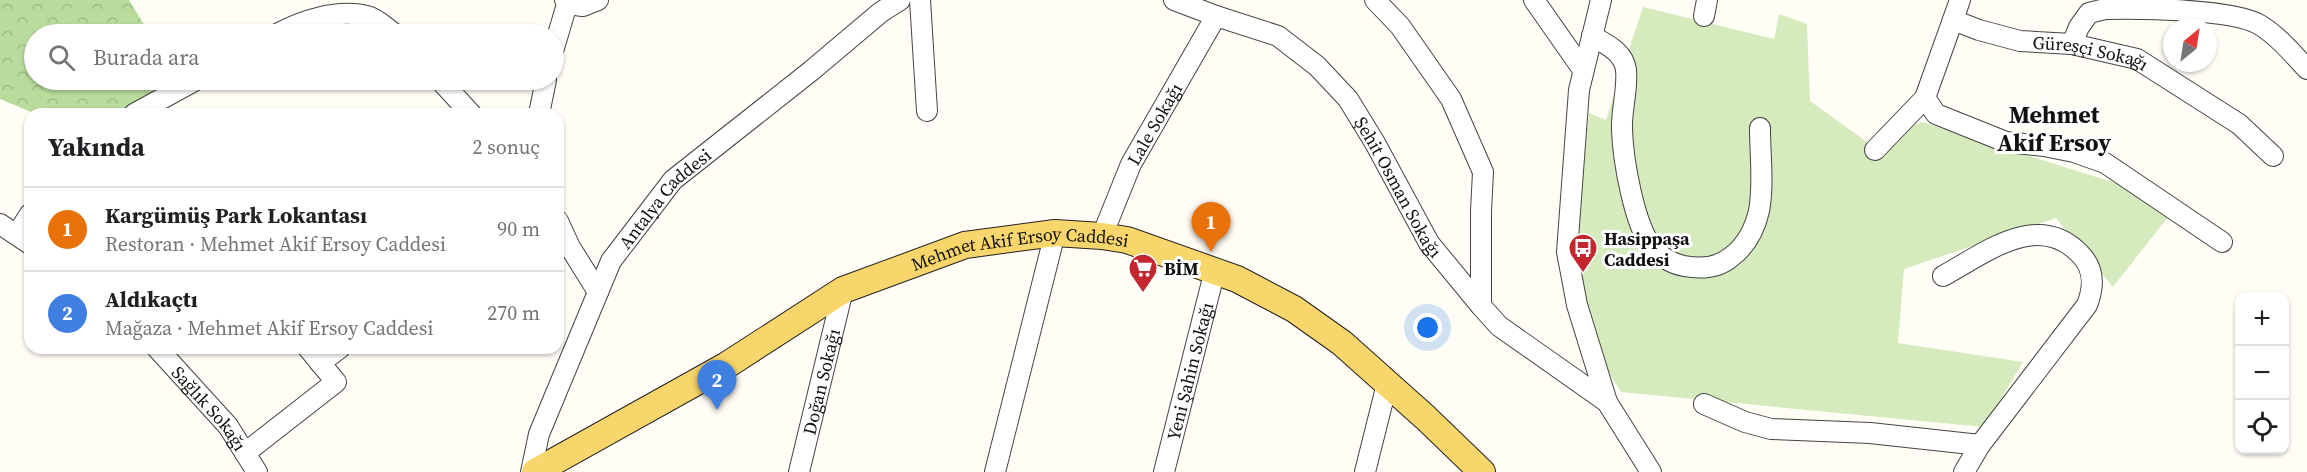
<!DOCTYPE html>
<html lang="tr">
<meta charset="utf-8">
<style>
:root{--surface:#fff;--page:#f2f2f2;--text:#202124;--muted:#757577;--line:#e0e0e0;--accent:#0b8043}
body{margin:0;font-family:"Source Serif 4",serif;background:var(--page);color:var(--text)}
.controls{position:absolute;right:18px;bottom:18px;display:grid;overflow:hidden;border-radius:12px;box-shadow:0 2px 4px #0004}
.controls button{width:54px;height:54px;display:grid;place-items:center;padding:0;border:0;border-bottom:2px solid var(--line);background:var(--surface);color:var(--text);font:30px sans-serif}
.compass{position:absolute;left:2163px;top:18px;width:54px;height:54px;border-radius:50%;background:var(--surface);box-shadow:0 2px 4px #0004;rotate:30deg}
.you{position:absolute;left:1428px;top:328px;width:21px;height:21px;margin:-15px;border:4px solid #fff;border-radius:50%;background:#1a73e8;box-shadow:0 0 0 9px #1a73e833}
.badge{display:grid;place-items:center;width:39px;height:39px;border-radius:50%;background:var(--accent);color:#fff;font-size:20px;font-weight:700}
.pin{position:absolute;translate:-50% -50px;filter:drop-shadow(0 2px 3px #0008)}
.pin::after{content:'';position:absolute;top:32px;width:21px;height:18px;background:inherit;clip-path:polygon(0 0,100% 0,50% 100%)}
.list{margin:0;padding:0;list-style:none}
h2{display:flex;justify-content:space-between;align-items:center;height:78px;margin:0;padding:0 24px;font-size:26px}
h2 small{font-size:20px;font-weight:400;color:var(--muted)}
.list li{display:grid;grid-template-columns:39px 1fr auto;gap:18px;align-items:center;box-sizing:border-box;height:84px;padding:0 24px;border-top:2px solid var(--line)}
.list b{display:block;font-size:22px;white-space:nowrap}
.list p{margin:0;font-size:20px;white-space:nowrap;color:var(--muted)}
.list em{font-size:20px;font-style:normal;color:var(--muted)}
.icon{flex:none;width:33px;height:33px;fill:none;stroke:currentColor;stroke-width:2;stroke-linecap:round;stroke-linejoin:round}
.map{position:relative;flex:none;width:2307px;height:472px;overflow:hidden}
.search{position:absolute;background:var(--surface);box-shadow:0 2px 4px #0004;left:24px;top:24px;width:540px;height:66px;display:flex;align-items:center;gap:15px;box-sizing:border-box;padding:0 21px;border-radius:33px;color:var(--muted);font-size:22px}
.panel{position:absolute;background:var(--surface);box-shadow:0 2px 4px #0004;left:24px;top:108px;width:540px;height:246px;border-radius:18px}
.map>svg:first-child{display:block}
.grass{fill:#d5ebbd}
.forest{fill:url(#forest-crowns)}
.lines{fill:none;stroke-linecap:round;stroke-linejoin:round}
.minor-casing{stroke:#444;stroke-width:22}
.major-casing{stroke:#222;stroke-width:28}
.minor{stroke:#fff;stroke-width:20}
.major{stroke:#f9d66b;stroke-width:26}
.labels{text-anchor:middle;dominant-baseline:central;stroke-width:6;stroke-linejoin:round;paint-order:stroke}
.street-label{font-size:18px;fill:#111;stroke:#fff}
.poi-label{font-size:18px;font-weight:bold;fill:#111;stroke:#fff;text-anchor:start}
.district-label{font-size:24px;font-weight:bold;fill:#111;stroke:#fff}
</style>
<div class="map">
<svg width="2307" height="472" viewBox="0 0 2307 472">
<defs>
<pattern id="forest-crowns" width="20" height="18" patternUnits="userSpaceOnUse" patternTransform="scale(1.5)"><rect width="20" height="18" fill="#b9dc9c"/><path d="M2 6a3 3 0 1 1 6 0M12 15a3 3 0 1 1 6 0" fill="none" stroke="#9ebc85"/></pattern>
</defs>
<rect width="100%" height="100%" fill="#fffdf5"/>
<polygon class="grass" points="1643,7 1774,39 1779,14 1807,24 1810,101 1867,142 1922,122 2179,203 2113,287 2056,218 1904,269 1898,343 2023,362 1984,427 1621,392 1594,349 1572,261 1589,113 1606,120"/>
<polygon class="forest" points="0,0 129,0 150,34 34,34 34,80 178,80 151,114 36,114 0,99"/>
<g class="lines">
<g class="minor-casing">
<g id="minor">
<polyline points="920,0 927,111"/>
<path id="s1" d="M1174 0 1216 16 1278 36 1317 66 1348 99 1375 143 1429 243 1481 306 1499 326 1607 402"/>
<polyline points="1375,0 1400,26 1451,99 1483,172 1481,211 1481,306"/>
<polyline points="1534,0 1583,70"/>
<polyline points="1601,0 1579,90 1567,252 1577,305 1607,402 1651,472"/>
<polyline points="1960,0 1925,98 1936,114 2006,142 2044,146 2074,152 2105,163 2222,242"/>
<polyline points="567,4 583,6 598,0"/>
<polyline points="1704,16 1707,0"/>
<path id="s2" d="M1953 20 1979 30 2020 41 2072 44 2137 59 2239 124 2273 156"/>
<path d="M277 34C303 20 337 9 367 16 377 18 387 29 395 34"/>
<path d="M1592 36C1606 44 1624 52 1626 70 1628 90 1621 110 1622 130 1623 159 1634 226 1653 248 1660 257 1673 264 1684 266 1700 269 1718 268 1731 257 1746 246 1755 228 1759 211 1764 184 1760 155 1760 128"/>
<path d="M2072 44 2079 27 2089 13 2105 9C2138 8 2234 9 2260 25 2278 36 2293 54 2307 69"/>
<polyline points="554,48 567,4 565,0"/>
<polyline points="440,80 471,114"/>
<polyline points="134,114 196,80"/>
<polyline points="539,114 546,80"/>
<polyline points="1875,150 1925,98"/>
<polyline points="558,221 570,247 598,292"/>
<polyline points="0,224 30,244"/>
<polyline points="17,234 30,214"/>
<path id="s3" d="M1102 236 1131 164 1216 16"/>
<path d="M1943 276C1985 253 2038 210 2080 254 2095 269 2094 287 2087 305L1980 445 1964 472"/>
<path id="s4" d="M157 348 228 426 257 472"/>
<polyline points="320,363 340,348"/>
<polyline points="1704,404 1745,422 1771,429 1870,433 1980,445"/>
<polyline points="245,453 336,382 308,348"/>
<path id="s5" d="M531 472 539 434 611 261 673 180 811 71 881 12 900 0"/>
<path id="s6" d="M799 472 843 290"/>
<polyline points="995,472 1055,233"/>
<path id="s7" d="M1164 472 1215 270"/>
<polyline points="1365,472 1387,384"/>
</g>
</g>
<g class="major-casing">
<g id="major">
<path id="s8" d="M535 472 727 365 843 290 965 245 1055 233 1102 236 1127 240 1237 279 1294 309 1342 343 1426 418 1482 472"/>
</g>
</g>
<use href="#minor" class="minor"/>
<use href="#major" class="major"/>
</g>
<defs>
<g id="bus-pin" transform="scale(1.5)"><path d="M0 17L-7.5 6A9.5 9.5 0 1 1 7.5 6Z" fill="#c4262e" stroke="#fff"/><path d="M-5-6H5V4H4V6H2V4H-2V6H-4V4H-5ZM-3.5-4V0h7V-4ZM-3.5 1.2v1.5H-2V1.2ZM2 1.2v1.5H3.5V1.2Z" fill="#fff"/></g>
<g id="supermarket-pin" transform="scale(1.5)"><path d="M0 17L-7.5 6A9.5 9.5 0 1 1 7.5 6Z" fill="#c4262e" stroke="#fff"/><path d="M-6-5.5h2.5l.6 2H6L4.5 2H-2.5L-4.4-4H-6ZM-1.5 3.2a1.3 1.3 0 1 0 .1 0ZM3 3.2a1.3 1.3 0 1 0 .1 0Z" fill="#fff"/></g>
</defs>
<g fill-rule="evenodd">
<use href="#bus-pin" x="1583" y="248"/>
<use href="#supermarket-pin" x="1143" y="268"/>
</g>
<g class="labels">
<g class="street-label">
<text stroke="none"><textPath href="#s2" startOffset="142">Güreşçi Sokağı</textPath></text>
<text stroke="none"><textPath href="#s3" startOffset="124">Lale Sokağı</textPath></text>
<text stroke="none"><textPath href="#s1" startOffset="306">Şehit Osman Sokağı</textPath></text>
<text stroke="none"><textPath href="#s5" startOffset="309">Antalya Caddesi</textPath></text>
<text stroke="none"><textPath href="#s8" startOffset="542">Mehmet Akif Ersoy Caddesi</textPath></text>
<text stroke="none"><textPath href="#s7" startOffset="104">Yeni Şahin Sokağı</textPath></text>
<text stroke="none"><textPath href="#s6" startOffset="93">Doğan Sokağı</textPath></text>
<text stroke="none"><textPath href="#s4" startOffset="80">Sağlık Sokağı</textPath></text>
</g>
<g class="poi-label">
<text x="1604" y="238">Hasippaşa<tspan x="1604" dy="21">Caddesi</tspan></text>
<text x="1164" y="268">BİM</text>
</g>
<g class="district-label">
<text x="2054" y="114">Mehmet<tspan x="2054" dy="28">Akif Ersoy</tspan></text>
</g>
</g>
</svg>
<div class="controls">
<button>+</button>
<button>−</button>
<button><svg class="icon" aria-label="locate" viewBox="0 0 24 24"><circle cx="12" cy="12" r="6"/><path d="M12 2v4M12 18v4M2 12h4M18 12h4"/></svg></button>
</div>
<svg class="compass" viewBox="-18 -18 36 36"><path d="M0-13l5 13h-10z" fill="#e53935"/><path d="M0 13l5-13h-10z" fill="#757577"/></svg>
<div class="you"></div>
<div class="pin badge" style="left:1211px;top:252px;background:#e8710a">1</div>
<div class="pin badge" style="left:717px;top:410px;background:#3f7fe0">2</div>
<div class="search"><svg class="icon" aria-label="search" viewBox="0 0 24 24"><circle cx="10" cy="10" r="6"/><path d="M15 15l6 6"/></svg>Burada ara</div>
<section class="panel">
<h2>Yakında<small>2 sonuç</small></h2>
<ul class="list">
<li><span class="badge" style="background:#e8710a">1</span><div><b>Kargümüş Park Lokantası</b><p>Restoran · Mehmet Akif Ersoy Caddesi</p></div><em>90 m</em></li>
<li><span class="badge" style="background:#3f7fe0">2</span><div><b>Aldıkaçtı</b><p>Mağaza · Mehmet Akif Ersoy Caddesi</p></div><em>270 m</em></li>
</ul>
</section>
</div>
